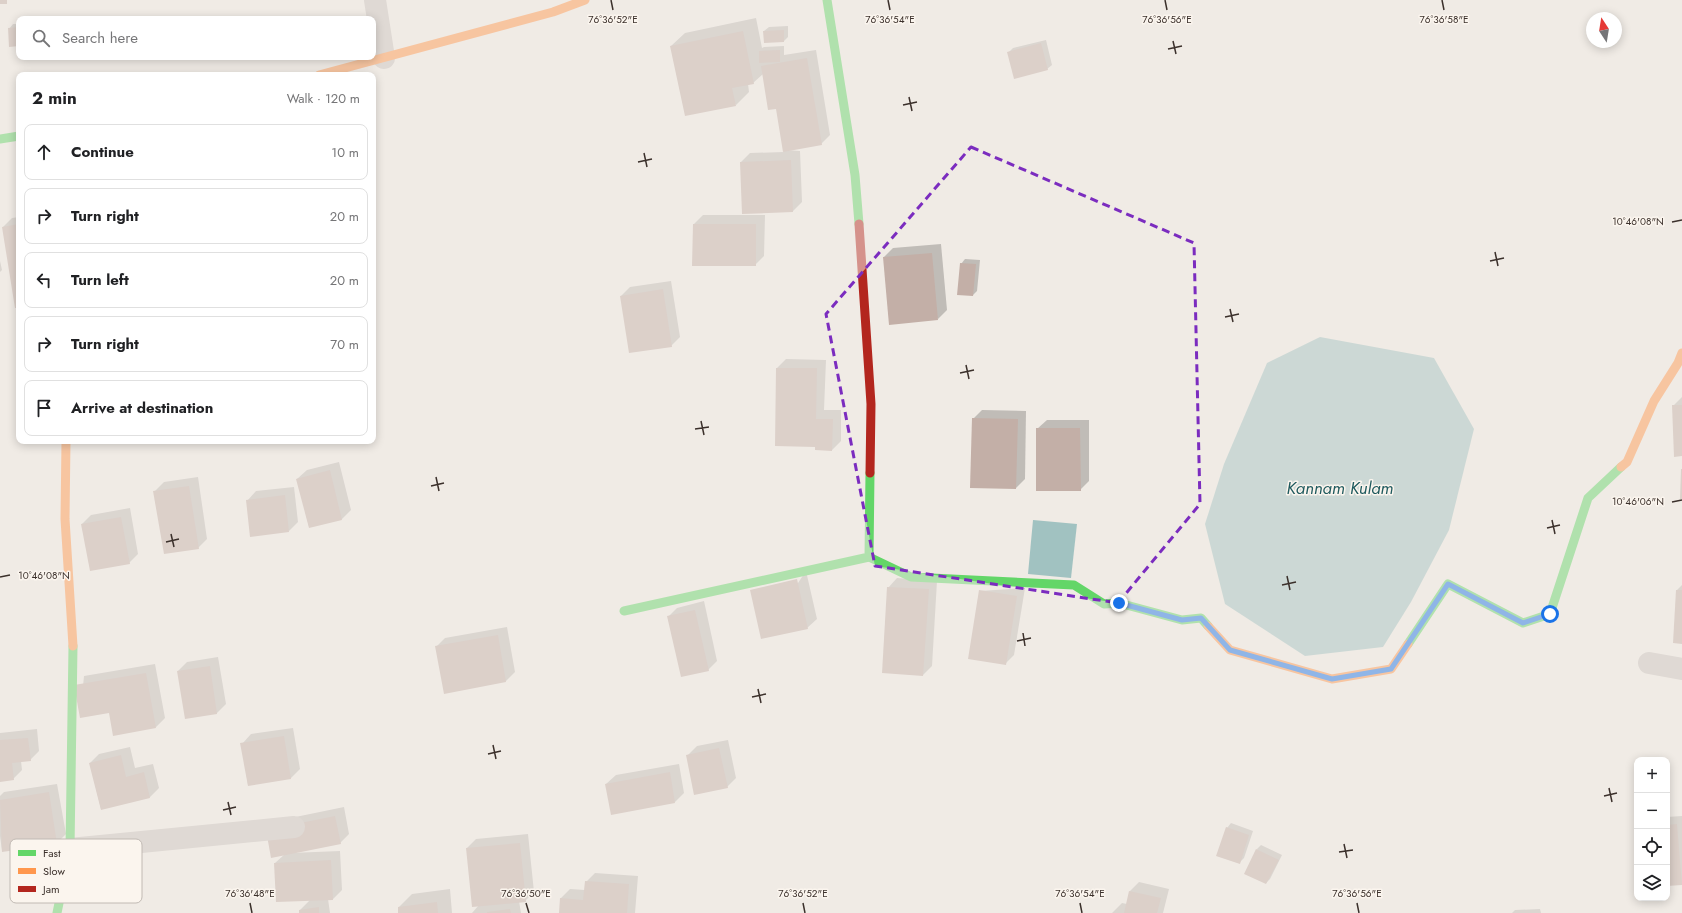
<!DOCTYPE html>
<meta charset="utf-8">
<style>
:root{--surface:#fff;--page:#f6f6f6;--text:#202124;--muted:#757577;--line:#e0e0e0}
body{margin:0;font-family:Jost,sans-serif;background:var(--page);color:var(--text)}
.controls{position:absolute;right:12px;bottom:12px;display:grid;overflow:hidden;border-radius:8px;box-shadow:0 2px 10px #0003}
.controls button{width:36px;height:36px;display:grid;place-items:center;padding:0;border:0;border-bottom:1px solid var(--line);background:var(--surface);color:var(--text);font:20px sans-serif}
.compass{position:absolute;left:1586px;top:12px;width:36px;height:36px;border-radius:50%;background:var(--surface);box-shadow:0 2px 10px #0003;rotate:348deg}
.stop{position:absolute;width:12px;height:12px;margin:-9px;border:3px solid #1a73e8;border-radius:50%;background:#fff}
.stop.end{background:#1a73e8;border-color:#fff;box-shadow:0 1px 4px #0008}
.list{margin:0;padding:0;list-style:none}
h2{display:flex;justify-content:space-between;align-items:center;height:52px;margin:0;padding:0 16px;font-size:17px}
h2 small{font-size:13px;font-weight:400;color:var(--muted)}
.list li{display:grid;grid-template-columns:26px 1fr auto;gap:12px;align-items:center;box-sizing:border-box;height:56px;margin:0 8px 8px;padding:0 8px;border:1px solid var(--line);border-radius:8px}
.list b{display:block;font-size:15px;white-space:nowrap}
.list em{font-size:13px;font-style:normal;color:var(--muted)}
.icon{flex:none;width:22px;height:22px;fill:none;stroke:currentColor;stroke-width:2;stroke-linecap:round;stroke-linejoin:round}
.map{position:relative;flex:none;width:1682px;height:913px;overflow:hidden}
.search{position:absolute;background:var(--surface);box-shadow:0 2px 10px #0003;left:16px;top:16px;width:360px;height:44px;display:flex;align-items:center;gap:10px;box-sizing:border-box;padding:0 14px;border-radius:8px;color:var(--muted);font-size:15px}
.panel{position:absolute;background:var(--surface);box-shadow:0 2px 10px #0003;left:16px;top:72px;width:360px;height:372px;border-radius:8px}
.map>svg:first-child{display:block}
.water{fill:#a1c2c1}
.shadow{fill:#0003}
.building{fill:#c3afa7}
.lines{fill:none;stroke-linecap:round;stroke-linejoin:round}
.street{stroke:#c9c3be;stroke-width:22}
.fast{stroke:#63d668;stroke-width:9}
.slow{stroke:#ff974d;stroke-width:9}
.jam{stroke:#b3261e;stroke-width:9}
.route{stroke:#1a73e8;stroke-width:5}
.marked{fill:none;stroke:#7b2cbf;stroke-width:3;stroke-dasharray:8 5;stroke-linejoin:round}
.ticks{fill:none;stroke:#3b302b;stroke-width:1.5}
.labels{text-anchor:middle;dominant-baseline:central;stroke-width:3;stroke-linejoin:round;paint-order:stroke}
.water-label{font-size:17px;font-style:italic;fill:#1f5a5e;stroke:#fbf5ee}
.key{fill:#fbf5ee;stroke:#c1bab4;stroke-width:1}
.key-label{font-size:11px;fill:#3b302b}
.ticks-label{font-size:10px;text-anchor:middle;fill:#3b302b;stroke:#fbf5ee;stroke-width:3;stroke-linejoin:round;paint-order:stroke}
</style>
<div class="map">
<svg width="1682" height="913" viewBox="0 0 1682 913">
<rect width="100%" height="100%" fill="#f0ebe5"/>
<g class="water">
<polygon points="1320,337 1434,358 1474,429 1449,530 1411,602 1383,647 1305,656 1225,604 1205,524 1224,464 1267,363"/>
<polygon points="1033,520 1077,524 1071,578 1028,574"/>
</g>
<g class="shadow">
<polygon points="756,18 762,48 764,47 784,46 784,55 816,50 830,135 821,144 786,150 800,151 802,202 793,211 741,162 750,153 784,152 777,108 763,74 753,83 748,84 749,92 736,105 671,46 685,33"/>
<polygon points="13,24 19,24 19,45 9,29"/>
<polygon points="788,26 788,37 784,41 764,31 769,27"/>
<polygon points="1046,40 1052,65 1047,69 1008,53 1013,48"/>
<polygon points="703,215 765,215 764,256 755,265 694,224"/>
<polygon points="19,217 19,307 3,227 12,218"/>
<polygon points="941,244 947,310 938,319 884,257 893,248"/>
<polygon points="965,259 980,260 977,291 973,295 961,264"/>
<polygon points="0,261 2,270 0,272"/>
<polygon points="671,281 680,337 671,346 621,296 630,287"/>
<polygon points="786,359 826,360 824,410 841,410 841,441 832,450 816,446 777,368"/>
<polygon points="1682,397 1682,455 1673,406"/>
<polygon points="982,410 1026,411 1025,479 1016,488 973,419"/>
<polygon points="1047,420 1089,420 1089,481 1080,490 1037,429"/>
<polygon points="339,462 351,510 342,519 309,526 297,479 307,470"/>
<polygon points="198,477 207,539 198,548 155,491 164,482"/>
<polygon points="294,487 298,522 289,531 247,501 256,491"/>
<polygon points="130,508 138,554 129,563 82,524 91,515"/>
<polygon points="806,571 817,619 807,628 762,637"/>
<polygon points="897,578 937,581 932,666 923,675 888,588"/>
<polygon points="1682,585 1682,643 1677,590"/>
<polygon points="1025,588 1014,655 1005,664 980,591"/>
<polygon points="704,601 717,661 708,670 668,617 677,608"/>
<polygon points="507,627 515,672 506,681 445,693 436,647 445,638"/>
<polygon points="218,657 226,704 216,714 178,671 187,662"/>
<polygon points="155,664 165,718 156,727 110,711 80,717 84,676"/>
<polygon points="293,728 300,769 291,778 248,785 242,744 251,734"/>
<polygon points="37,729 39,751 30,760 21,761 22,770 13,779 0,781 0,733"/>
<polygon points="728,740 736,778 727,787 687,756 697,746"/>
<polygon points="130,747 135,768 153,764 159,788 150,797 101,809 90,763 99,754"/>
<polygon points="679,764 684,793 675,802 606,784 616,775"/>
<polygon points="57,784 66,834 57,843 2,851 0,836 0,796 4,792"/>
<polygon points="344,807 349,834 340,843 291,853 340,851 342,890 333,899 328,899 330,913 300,913 300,910 310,900 275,863 285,854 276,821"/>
<polygon points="1682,816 1682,884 1667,885 1667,817"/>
<polygon points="1231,823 1253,831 1244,858 1239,863 1227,828"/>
<polygon points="528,834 534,892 525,901 519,901 521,913 472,913 479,905 467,848 476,839"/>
<polygon points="1261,845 1282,855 1270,879 1266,883 1257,849"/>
<polygon points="595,873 638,876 635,913 560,913 561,898 570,889 585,890 586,882"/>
<polygon points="1139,882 1169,889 1163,913 1112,913 1122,903 1127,904 1130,891"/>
<polygon points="450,889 452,913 399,913 399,907 412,894"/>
<polygon points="1540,909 1541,913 1512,913 1515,910"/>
</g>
<g class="building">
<rect x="0" y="0" width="7" height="4"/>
<polygon points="19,27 19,46 9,47 8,28"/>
<polygon points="784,30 784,42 764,43 763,31"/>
<polygon points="743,31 754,84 732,88 736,106 685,116 670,46"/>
<polygon points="1041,43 1048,70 1014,79 1007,52"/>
<polygon points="780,50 780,62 759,63 759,51"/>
<polygon points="807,58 822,145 783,152 776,109 768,110 761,66"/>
<polygon points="791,160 793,212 742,214 740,162"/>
<polygon points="19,224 19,308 15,308 2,227"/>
<polygon points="693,224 756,224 756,266 692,266"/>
<polygon points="932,253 938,320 889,325 883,257"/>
<polygon points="960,263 976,264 973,296 957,295"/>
<polygon points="663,289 672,347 629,353 620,296"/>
<polygon points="776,368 817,368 816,419 833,419 832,451 815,450 815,447 775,446"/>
<polygon points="1672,405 1682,405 1682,456 1674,457"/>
<polygon points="972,418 1018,419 1016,489 970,488"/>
<polygon points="1036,428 1080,428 1081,491 1036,491"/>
<polygon points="1681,469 1682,469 1682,499 1680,499"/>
<polygon points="330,470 342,520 309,528 296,479"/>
<polygon points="189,486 199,549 164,554 153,491"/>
<polygon points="285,495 289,532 250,537 246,500"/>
<polygon points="121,517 130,564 90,571 81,524"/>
<polygon points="797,579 808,629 761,639 750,590"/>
<polygon points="887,587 929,589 923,676 882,673"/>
<polygon points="979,590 1017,596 1006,665 968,659"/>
<polygon points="1676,590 1682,590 1682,644 1673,643"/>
<polygon points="695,610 709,671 681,677 667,616"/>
<polygon points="498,635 506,682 444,694 435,646"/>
<polygon points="210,666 217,714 185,719 177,671"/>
<polygon points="146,673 156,728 113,736 109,713 80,718 74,685"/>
<polygon points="284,736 291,779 248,786 240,743"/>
<polygon points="28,738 31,761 12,763 14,780 0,782 0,740"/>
<polygon points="719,748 728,788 694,795 686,755"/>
<polygon points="121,755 126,777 144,772 150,798 101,810 89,763"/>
<polygon points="670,772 675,803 611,815 605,784"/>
<polygon points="49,792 57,844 2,852 0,800"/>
<polygon points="335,816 341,844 271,858 266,830"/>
<polygon points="1677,824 1682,885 1667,886 1667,825"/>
<polygon points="1226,827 1249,835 1240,864 1216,856"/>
<polygon points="520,843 526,902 472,907 466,848"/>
<polygon points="1256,849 1279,860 1266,884 1244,874"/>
<polygon points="331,860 333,900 276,902 274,863"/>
<polygon points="585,881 629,884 627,913 559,913 560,898 583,900"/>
<polygon points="1129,891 1161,898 1157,913 1124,913"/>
<polygon points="437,902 438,913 398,913 398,907"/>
<polygon points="319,907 319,913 299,913 299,910"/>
<polygon points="510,909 511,913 487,913 487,912"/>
</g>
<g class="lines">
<g class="street">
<polyline points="375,0 384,58"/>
<polyline points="1649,663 1682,669"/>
<polyline points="70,849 294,827"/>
</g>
<g class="fast">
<polyline points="827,0 855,175 859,224"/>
<polyline points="0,139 19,136"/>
<polyline points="869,557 911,577 1074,585 1104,604 1119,603 1182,620 1201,618 1208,626"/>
<polyline points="624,611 869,557 870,473"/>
<polyline points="1408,644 1448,584 1523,623 1550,614 1588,498 1621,467"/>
<polyline points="57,913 70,849 73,646"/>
</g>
<g class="slow">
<polyline points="319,75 553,12 585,0"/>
<polyline points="66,441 65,519 73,646"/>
<polyline points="1621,467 1627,462 1654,401 1678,363 1682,353"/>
<polyline points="1208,626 1230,650 1332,679 1391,669 1408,644"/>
</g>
<polyline class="jam" points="859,224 871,404 870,473"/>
</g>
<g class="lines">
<polyline class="route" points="1119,603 1182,620 1201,618 1230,650 1332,679 1391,669 1448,584 1523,623 1550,614"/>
</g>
<path d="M0 0H1682V913H0ZM971 147 1194 243 1200 504 1118 603 875 566 826 314Z" fill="#f0ebe5" fill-opacity=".55" fill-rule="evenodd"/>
<path class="marked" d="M971 147 1194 243 1200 504 1118 603 875 566 826 314Z"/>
<path class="ticks" d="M611 0 613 10M888 0 890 10M1165 0 1167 10M1442 0 1444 10M1173 41 1176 54M1168 49 1182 46M909 97 912 111M903 105 917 102M644 153 647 167M638 162 652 159M1672 222 1682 220M1495 252 1498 266M1490 261 1504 258M1230 309 1233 322M1225 317 1239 314M966 365 969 379M960 373 974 370M701 421 704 435M695 429 709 427M436 477 439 491M431 486 444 483M1672 502 1682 500M1552 520 1555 534M1547 528 1560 525M171 534 174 547M166 542 179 539M1287 576 1290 590M0 577 10 575M1282 585 1296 582M1023 633 1025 646M1017 641 1031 638M758 689 761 703M752 697 766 694M493 745 496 759M488 754 501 751M1609 788 1612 802M1604 796 1617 793M228 802 231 815M223 810 236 807M1344 844 1347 858M1339 852 1353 850M250 903 252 913M526 903 529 913M803 903 805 913M1080 903 1082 913M1357 903 1359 913"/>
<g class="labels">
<g class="water-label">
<text x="1340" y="488">Kannam Kulam</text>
</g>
</g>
<rect x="10" y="839" width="132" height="64" rx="6" class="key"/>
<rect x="18" y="850" width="18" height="6" fill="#63d668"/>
<rect x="18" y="868" width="18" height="6" fill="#ff974d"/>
<rect x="18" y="886" width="18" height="6" fill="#b3261e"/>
<g class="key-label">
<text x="43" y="857">Fast</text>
<text x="43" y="875">Slow</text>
<text x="43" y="893">Jam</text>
</g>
<g class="ticks-label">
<text x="613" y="23">76°36'52"E</text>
<text x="890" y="23">76°36'54"E</text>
<text x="1167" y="23">76°36'56"E</text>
<text x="1444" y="23">76°36'58"E</text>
<text x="1638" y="225">10°46'08"N</text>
<text x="1638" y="505">10°46'06"N</text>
<text x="44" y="579">10°46'08"N</text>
<text x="250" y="897">76°36'48"E</text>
<text x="526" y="897">76°36'50"E</text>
<text x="803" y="897">76°36'52"E</text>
<text x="1080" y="897">76°36'54"E</text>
<text x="1357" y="897">76°36'56"E</text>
</g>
</svg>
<div class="controls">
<button>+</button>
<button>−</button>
<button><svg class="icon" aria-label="locate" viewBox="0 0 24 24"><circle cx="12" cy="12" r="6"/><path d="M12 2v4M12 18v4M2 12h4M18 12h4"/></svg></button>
<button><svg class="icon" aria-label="layers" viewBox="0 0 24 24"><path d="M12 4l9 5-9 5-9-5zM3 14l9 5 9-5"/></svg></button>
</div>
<svg class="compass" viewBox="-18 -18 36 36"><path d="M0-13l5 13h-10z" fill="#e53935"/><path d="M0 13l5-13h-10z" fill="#757577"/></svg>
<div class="stop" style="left:1550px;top:614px"></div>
<div class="stop end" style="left:1119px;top:603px"></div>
<div class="search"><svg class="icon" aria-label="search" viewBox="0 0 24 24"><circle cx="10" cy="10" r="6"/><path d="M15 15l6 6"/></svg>Search here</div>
<section class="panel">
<h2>2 min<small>Walk · 120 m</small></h2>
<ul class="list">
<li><svg class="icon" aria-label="ahead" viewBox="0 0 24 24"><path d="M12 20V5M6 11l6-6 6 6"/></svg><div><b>Continue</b></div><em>10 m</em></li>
<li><svg class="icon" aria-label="right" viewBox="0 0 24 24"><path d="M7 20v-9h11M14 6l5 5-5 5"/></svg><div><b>Turn right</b></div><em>20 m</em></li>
<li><svg class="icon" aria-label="left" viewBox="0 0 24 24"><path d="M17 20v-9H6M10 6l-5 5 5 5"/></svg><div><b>Turn left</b></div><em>20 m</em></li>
<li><svg class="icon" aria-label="right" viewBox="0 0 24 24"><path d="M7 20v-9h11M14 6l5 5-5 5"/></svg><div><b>Turn right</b></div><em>70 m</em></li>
<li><svg class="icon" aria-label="arrive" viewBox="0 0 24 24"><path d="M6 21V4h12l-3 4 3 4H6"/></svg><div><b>Arrive at destination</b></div></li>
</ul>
</section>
</div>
